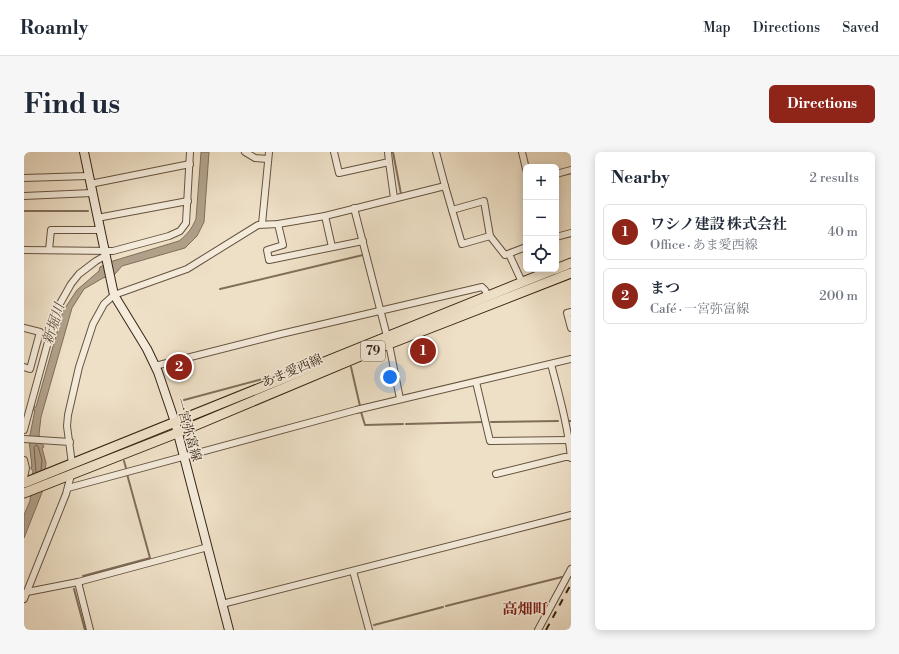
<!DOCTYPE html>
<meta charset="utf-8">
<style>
:root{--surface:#fff;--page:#f6f6f7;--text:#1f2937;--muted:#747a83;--line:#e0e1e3;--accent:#8f2418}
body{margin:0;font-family:"Libre Bodoni","Noto Serif JP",serif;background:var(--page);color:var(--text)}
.controls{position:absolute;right:12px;top:12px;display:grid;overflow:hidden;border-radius:6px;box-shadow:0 2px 10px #0003}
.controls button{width:36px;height:36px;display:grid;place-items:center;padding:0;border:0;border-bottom:1px solid var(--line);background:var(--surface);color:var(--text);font:20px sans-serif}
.you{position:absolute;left:366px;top:225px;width:14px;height:14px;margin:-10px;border:3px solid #fff;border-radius:50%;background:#1a73e8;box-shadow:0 0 0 6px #1a73e833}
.badge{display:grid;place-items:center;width:26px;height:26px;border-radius:50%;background:var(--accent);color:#fff;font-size:13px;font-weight:700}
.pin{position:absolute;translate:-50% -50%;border:2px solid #fff;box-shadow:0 1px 4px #0006}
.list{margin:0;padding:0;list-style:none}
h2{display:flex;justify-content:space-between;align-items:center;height:52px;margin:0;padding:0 16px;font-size:17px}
h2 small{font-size:13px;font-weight:400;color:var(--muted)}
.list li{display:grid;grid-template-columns:26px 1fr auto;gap:12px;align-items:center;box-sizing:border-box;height:56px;margin:0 8px 8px;padding:0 8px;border:1px solid var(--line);border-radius:6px}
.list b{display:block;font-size:15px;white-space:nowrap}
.list p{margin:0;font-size:13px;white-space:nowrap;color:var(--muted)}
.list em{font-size:13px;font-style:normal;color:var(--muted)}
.icon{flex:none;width:22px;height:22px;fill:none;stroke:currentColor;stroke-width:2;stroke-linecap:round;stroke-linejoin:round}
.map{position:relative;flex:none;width:547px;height:478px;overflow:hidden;border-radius:6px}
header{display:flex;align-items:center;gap:24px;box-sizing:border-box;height:56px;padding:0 20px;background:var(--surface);border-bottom:1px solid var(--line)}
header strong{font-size:19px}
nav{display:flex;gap:22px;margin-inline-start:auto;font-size:14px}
.intro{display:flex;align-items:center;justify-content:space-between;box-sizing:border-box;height:96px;padding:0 24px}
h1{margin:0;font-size:28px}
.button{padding:10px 18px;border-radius:6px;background:var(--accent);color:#fff;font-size:14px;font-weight:700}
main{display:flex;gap:24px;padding:0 24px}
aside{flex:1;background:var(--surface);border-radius:6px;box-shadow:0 2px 10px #0003}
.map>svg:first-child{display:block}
.water{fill:#b0a08a;stroke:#806e5a}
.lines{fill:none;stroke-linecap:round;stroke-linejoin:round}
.shore{stroke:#74624e;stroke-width:1}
.stream{stroke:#806e5a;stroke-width:2}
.minor-casing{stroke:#665340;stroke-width:8}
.secondary-casing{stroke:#382413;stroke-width:10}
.primary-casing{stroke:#382413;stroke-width:11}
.minor{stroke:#f4ebdb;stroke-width:6}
.secondary{stroke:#f4ebdb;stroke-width:8}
.primary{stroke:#eee0c7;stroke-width:9}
.rail{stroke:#382413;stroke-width:2;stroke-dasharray:7 7;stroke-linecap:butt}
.labels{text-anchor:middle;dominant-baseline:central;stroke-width:3;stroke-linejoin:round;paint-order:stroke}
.shield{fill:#f4ebdb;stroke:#70604f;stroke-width:1}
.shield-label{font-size:12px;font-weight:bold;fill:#382413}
.street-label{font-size:13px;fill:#382413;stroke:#f4ebdb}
.water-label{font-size:14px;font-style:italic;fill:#624f3d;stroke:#f4ebdb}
.quarter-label{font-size:15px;font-weight:bold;fill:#7a1f14;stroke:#f4ebdb}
</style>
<header>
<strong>Roamly</strong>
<nav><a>Map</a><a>Directions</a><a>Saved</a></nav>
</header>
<div class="intro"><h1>Find us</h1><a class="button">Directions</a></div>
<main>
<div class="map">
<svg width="547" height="478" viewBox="0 0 547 478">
<rect width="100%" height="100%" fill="#eee0c7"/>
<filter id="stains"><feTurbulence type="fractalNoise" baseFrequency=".005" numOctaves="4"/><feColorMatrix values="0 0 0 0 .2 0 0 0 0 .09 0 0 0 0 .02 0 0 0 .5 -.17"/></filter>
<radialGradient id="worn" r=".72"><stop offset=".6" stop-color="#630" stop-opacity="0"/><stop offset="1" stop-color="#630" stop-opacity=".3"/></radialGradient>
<path class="water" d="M177 0H185L180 70 173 84 161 96 98 114 91 122 79 126 60 137 48 156 17 265 15 282 17 292 18 291 20 295 18 296 22 311 19 338 0 386V363L6 349 9 318 7 317V315H8L5 288 11 258H9L10 255H12L39 159 53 138 75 119 76 115 89 109 155 89C164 82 168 76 172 67Z"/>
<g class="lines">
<polyline class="shore" points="12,320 10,295 12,293 14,294 18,308 17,318"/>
<g class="stream">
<polyline points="369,0 377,42"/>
<polyline points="0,59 64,59"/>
<polyline points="196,137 339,103"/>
<polyline points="327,215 336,254"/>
<polyline points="160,248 246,225"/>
<polyline points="337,260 341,273 379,272"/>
<polyline points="545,269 547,269"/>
<polyline points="467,270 534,269"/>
<polyline points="382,272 460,270"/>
<polyline points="100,309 102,316"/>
<polyline points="59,424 126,406 103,322"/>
<polyline points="50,437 61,478"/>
<polyline points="422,454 538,425"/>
<polyline points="350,473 419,455"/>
</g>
<g class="minor-casing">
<g id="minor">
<polyline points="221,0 231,6 243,7"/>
<polyline points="310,0 315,21 365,10 364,0"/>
<polyline points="412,0 421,34 438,92 466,84 481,103 502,95"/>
<polyline points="498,0 502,17"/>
<polyline points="365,10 370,46"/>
<polyline points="532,22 547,18"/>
<polyline points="0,26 64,24"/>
<polyline points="66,32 166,12"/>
<polyline points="0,44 68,41"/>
<polyline points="330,56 365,192 376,247"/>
<polyline points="428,58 460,49 466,84"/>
<polyline points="301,64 308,95"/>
<polyline points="73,66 164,49"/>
<polyline points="238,72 245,0"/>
<polyline points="254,72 259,93 243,98 245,108 339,89"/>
<polyline points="532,85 547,81"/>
<polyline points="0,98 89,99 145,84 156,79 162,71 166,0"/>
<polyline points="25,98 27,78 76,78"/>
<polyline points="485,102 498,130"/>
<polyline points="547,160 543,161 547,176"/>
<polyline points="0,176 16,180 6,217 0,215"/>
<path d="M527 212C535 243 544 274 547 306"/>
<polyline points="131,214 257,182 458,135 461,138 464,144"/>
<polyline points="452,230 466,289 545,288"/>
<polyline points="0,278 33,157 47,132 55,122 72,109 81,104"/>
<polyline points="0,287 46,290"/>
<polyline points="0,308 2,316 0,326"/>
<polyline points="48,312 43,274 44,263 55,215 69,172 80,152 90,143 163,117 234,73 254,72 301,64 421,34"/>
<polyline points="472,322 541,305 547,305"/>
<polyline points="44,336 332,258 547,207"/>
<polyline points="329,419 345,478"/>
<polyline points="54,430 66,478"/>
<polyline points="3,440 54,430 184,395"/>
<polyline points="0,447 42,342 47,323"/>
<polyline points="198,452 547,363"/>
<polyline points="514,478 547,417"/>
</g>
</g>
<g class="secondary-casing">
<polyline id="secondary" points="60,0 90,143 123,197 134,220 151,270 205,478"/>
</g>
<g class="primary-casing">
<g id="primary">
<polyline points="532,117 547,111"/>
<polyline points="0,331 531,117"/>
<polyline points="0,341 153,281 365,192 547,121"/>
</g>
</g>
<use href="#minor" class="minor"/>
<use href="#secondary" class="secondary"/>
<use href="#primary" class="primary"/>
<polyline class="rail" points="522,478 547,432"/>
</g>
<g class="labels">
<rect class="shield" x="337" y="189" width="24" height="20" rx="3"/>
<g class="shield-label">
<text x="349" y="199">79</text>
</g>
<g class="street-label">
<text transform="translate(268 219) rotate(-23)">あま愛西線</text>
<text transform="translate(164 278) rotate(74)">一宮弥富線</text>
</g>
<g class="water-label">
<text transform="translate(30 172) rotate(-72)">新堀川</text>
</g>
<g class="quarter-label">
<text x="501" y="457">高畑町</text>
</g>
</g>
<rect width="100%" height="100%" filter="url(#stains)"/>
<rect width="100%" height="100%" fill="url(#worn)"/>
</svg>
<div class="controls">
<button>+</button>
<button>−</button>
<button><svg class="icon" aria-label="locate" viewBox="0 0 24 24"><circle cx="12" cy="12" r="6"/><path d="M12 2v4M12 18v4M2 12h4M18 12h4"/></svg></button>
</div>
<div class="you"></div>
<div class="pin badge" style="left:399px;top:199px">1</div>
<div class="pin badge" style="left:155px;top:215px">2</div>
</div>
<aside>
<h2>Nearby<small>2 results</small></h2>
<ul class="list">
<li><span class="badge">1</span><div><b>ワシノ建設 株式会社</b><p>Office · あま愛西線</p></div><em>40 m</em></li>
<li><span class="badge">2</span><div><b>まつ</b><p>Café · 一宮弥富線</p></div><em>200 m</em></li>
</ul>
</aside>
</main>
